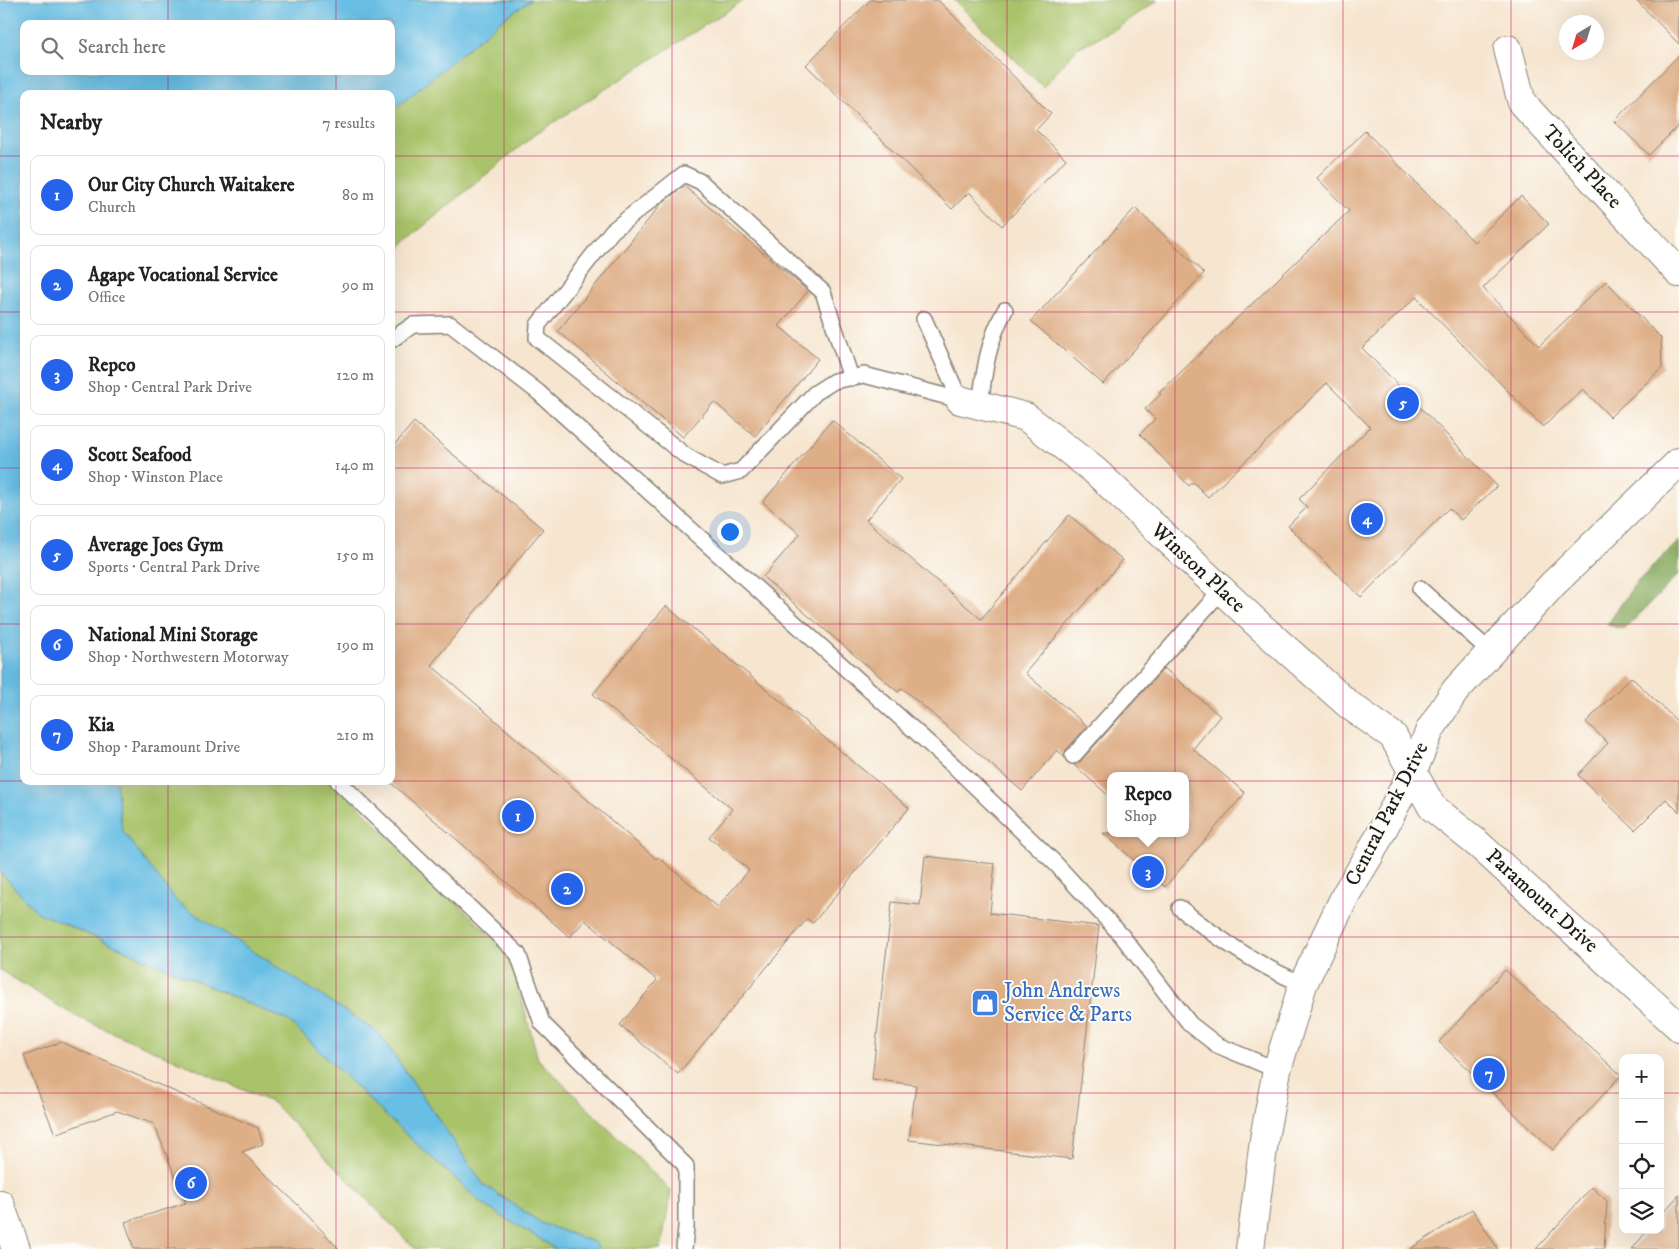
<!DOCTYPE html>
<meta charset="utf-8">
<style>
:root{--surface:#fff;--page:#f2f2f2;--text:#222;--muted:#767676;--line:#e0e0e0;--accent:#2563eb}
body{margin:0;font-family:"IM FELL DW Pica",serif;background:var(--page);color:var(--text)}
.controls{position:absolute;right:15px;bottom:15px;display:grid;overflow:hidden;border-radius:10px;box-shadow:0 5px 20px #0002}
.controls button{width:45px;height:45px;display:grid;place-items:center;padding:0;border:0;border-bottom:1px solid var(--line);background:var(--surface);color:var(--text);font:25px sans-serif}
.compass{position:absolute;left:1559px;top:15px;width:45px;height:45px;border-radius:50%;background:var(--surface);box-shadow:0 5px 20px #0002;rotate:218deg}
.you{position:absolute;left:729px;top:531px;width:18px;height:18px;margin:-12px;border:4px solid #fff;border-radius:50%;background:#1a73e8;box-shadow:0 0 0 8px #1a73e833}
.badge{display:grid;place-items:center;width:32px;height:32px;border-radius:50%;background:var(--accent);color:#fff;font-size:16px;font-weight:700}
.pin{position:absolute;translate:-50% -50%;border:2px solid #fff;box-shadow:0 1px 5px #0006}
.popup{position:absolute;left:1107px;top:772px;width:82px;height:65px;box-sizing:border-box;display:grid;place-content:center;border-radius:10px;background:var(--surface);filter:drop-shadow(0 1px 4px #0005);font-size:16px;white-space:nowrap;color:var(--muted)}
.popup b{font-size:19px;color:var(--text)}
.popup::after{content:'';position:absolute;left:50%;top:100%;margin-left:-10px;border:10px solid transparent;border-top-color:var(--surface)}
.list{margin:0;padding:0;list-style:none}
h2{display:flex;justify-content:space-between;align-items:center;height:65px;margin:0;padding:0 20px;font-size:21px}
h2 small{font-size:16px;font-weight:400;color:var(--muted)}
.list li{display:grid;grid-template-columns:32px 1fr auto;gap:15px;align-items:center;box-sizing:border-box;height:80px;margin:0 10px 10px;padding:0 10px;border:1px solid var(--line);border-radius:10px}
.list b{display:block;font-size:19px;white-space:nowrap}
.list p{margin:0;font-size:16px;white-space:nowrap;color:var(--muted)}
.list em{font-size:16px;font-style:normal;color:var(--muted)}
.icon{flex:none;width:28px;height:28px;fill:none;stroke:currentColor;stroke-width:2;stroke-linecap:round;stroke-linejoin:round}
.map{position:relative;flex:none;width:1679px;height:1249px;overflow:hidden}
.search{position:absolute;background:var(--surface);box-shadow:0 5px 20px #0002;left:20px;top:20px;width:375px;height:55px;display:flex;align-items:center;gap:12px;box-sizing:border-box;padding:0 18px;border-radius:10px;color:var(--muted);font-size:19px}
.panel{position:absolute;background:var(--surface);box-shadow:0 5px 20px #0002;left:20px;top:90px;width:375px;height:695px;border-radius:10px}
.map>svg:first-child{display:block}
.green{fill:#a8c369;stroke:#627042}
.forest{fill:#86a95d;stroke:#51623c}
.water{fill:#67bee4;stroke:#426d80;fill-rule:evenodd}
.building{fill:#deae86}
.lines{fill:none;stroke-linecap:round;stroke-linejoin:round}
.lane-casing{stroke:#898076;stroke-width:18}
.street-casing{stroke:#898076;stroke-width:30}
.secondary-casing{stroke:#898076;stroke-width:30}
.highway-casing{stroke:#898076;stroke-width:30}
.lane{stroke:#fff;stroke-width:15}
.street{stroke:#fff;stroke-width:28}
.secondary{stroke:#fff;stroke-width:28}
.highway{stroke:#fff;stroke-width:28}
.grid{fill:none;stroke:#c2185b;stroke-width:1;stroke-opacity:0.55}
.labels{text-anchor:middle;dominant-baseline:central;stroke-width:4;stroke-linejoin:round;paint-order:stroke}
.street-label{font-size:21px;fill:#1c1c1c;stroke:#fdfcf7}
.shop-label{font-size:21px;fill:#366cbe;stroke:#fdfcf7;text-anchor:start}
</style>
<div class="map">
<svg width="1679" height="1249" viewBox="0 0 1679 1249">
<rect width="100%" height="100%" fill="#fdfcf7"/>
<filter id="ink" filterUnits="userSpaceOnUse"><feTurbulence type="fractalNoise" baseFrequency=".02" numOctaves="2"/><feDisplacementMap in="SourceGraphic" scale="10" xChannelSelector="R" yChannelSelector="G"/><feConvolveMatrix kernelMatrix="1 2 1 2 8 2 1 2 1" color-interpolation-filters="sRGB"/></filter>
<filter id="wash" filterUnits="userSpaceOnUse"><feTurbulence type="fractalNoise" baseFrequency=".0096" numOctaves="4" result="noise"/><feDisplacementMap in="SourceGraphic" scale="20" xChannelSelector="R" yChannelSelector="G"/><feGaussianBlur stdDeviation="1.12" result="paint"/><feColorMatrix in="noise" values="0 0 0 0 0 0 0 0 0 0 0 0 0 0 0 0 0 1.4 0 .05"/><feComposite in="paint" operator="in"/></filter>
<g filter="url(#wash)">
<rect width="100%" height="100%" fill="#f6e5cf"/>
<g class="green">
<polygon points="200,0 744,0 534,135 408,239 391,259 391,94 110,94 391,71 391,24"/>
<polygon points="954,0 1158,0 1119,27 1077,48 1043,87"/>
<polygon points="0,258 24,781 333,781 510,955 538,1059 671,1191 661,1249 598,1249 596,1243 543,1224 484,1185 379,1033 8,801"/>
<polygon points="0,872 37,912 289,1021 388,1118 484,1205 556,1249 415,1249 273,1103 75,1016 0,970"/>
</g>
<polygon class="forest" points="1679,541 1679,574 1625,629 1607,625 1635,584"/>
<path class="water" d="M3 0H531L504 18 391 112V94H24V781H116L122 830 177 902 379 1033 484 1185 543 1224 596 1243 598 1249H556L484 1205 388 1118 289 1021 37 912 0 872V4ZM24 24H391V71H24Z"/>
<g id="blocks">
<g class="building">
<polygon points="870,0 938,0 1051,114 1036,130 1066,159 1002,226 969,192 952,209 806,65"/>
<polygon points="1636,0 1679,0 1679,44"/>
<polygon points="1679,55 1679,125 1649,155 1614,121"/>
<polygon points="1365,131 1474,242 1521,196 1549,224 1483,288 1539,346 1606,281 1661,338 1662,368 1610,417 1583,389 1543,427 1416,297 1362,348 1497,486 1461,520 1449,508 1361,597 1288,526 1307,507 1299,499 1370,427 1327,383 1208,497 1193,482 1189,486 1140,434 1155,419 1145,409 1161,394 1159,393 1349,211 1317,178"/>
<polygon points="684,186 808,291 779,326 818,359 755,436 714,402 683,437 558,331 662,203"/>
<polygon points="1135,208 1204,273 1103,384 1031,321"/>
<polygon points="832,420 901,479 866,520 981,619 1069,515 1123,560 1025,673 1087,726 1066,750 1064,757 1057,750 1022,791 902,688 898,692 763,577 800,534 763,502"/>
<polygon points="414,422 543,529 431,665 656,859 658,857 718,907 749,870 709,837 732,809 593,694 666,606 909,808 813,923 807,919 678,1074 620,1025 657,980 585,920 570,937 391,783 391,449"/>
<polygon points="1164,668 1220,716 1193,749 1245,793 1165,887 1103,833 1186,833 1186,776 1110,776 1110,797 1074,765 1080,762"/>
<polygon points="1631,677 1679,723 1679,812 1666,799 1635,830 1578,775 1608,743 1586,722"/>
<polygon points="925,856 995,864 990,913 1099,926 1072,1159 909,1140 916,1085 872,1079 892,902 920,905"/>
<polygon points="1505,970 1621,1075 1553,1150 1439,1042"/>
<polygon points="61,1042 258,1128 263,1144 242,1152 299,1206 339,1249 134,1249 125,1222 186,1203 154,1124 117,1111 55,1134 24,1056"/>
<polygon points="1592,1187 1607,1201 1604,1249 1536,1249"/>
<polygon points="1679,1195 1679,1249 1632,1249 1648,1230 1660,1230 1660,1216"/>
<polygon points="1472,1209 1498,1249 1410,1249"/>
</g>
</g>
</g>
<g filter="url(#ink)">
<use href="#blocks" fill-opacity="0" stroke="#898076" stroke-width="1"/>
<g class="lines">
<g class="lane-casing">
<g id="lane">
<polyline points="924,319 960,400"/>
<polyline points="391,340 413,325 450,324 538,392 954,766 1055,863 1122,936 1190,1024 1217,1045 1277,1070"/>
<polyline points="851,378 823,292 701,182 684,174 612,231 538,325 537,338 686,456 722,476 741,471 815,393 834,381 864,375 960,400"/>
<path d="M980 406C984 371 988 341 1005 310"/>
<polyline points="1420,589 1492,653"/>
<polyline points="1073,756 1222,590"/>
<polyline points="338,781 518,954 542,1023 686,1166 686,1227 684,1249"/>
<path d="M1180 908C1217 938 1258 966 1303 984"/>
</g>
</g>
<g class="street-casing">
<g id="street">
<polyline points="1508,49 1522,103 1679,273"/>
<polyline points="960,400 1026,417 1094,470 1260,626 1349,705 1393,736 1432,807 1478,844 1679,1027"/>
</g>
</g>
<g class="secondary-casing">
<polyline id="secondary" points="1250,1249 1265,1133 1277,1070 1303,984 1346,894 1369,856 1413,771 1430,730 1455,691 1553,584 1679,462"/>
</g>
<g class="highway-casing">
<polyline id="highway" points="0,1204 16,1249"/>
</g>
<use href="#lane" class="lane"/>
<use href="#street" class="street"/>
<use href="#secondary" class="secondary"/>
<use href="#highway" class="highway"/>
</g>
</g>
<path class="grid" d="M168 0V24M336 0V24M504 0V1249M672 0V1249M840 0V1249M1007 0V1249M1175 0V1249M1343 0V1249M1511 0V1249M168 71V94M336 71V94M0 156H24M391 156H1679M0 312H24M391 312H1679M0 468H24M391 468H1679M0 624H24M391 624H1679M0 781H24M168 781V1249M336 781V1249M391 781H1679M0 937H1679M0 1093H1623M1660 1093H1679"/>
<defs>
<g id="shop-square" transform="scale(1.4375)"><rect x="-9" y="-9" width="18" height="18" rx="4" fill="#3f7fe0" stroke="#fdfcf7"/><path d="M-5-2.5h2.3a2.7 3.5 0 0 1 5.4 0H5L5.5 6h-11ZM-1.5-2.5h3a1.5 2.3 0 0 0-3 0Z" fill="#fff"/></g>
</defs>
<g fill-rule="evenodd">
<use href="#shop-square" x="985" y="1003"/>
</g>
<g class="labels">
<g class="street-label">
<text transform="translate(1582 167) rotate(47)">Tolich Place</text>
<text transform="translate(1198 568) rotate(43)">Winston Place</text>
<text transform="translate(1387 814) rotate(-63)">Central Park Drive</text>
<text transform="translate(1542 901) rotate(42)">Paramount Drive</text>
</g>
<g class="shop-label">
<text x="1004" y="991">John Andrews<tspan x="1004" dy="24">Service &amp; Parts</tspan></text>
</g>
</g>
</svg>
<div class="controls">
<button>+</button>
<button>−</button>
<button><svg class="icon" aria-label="locate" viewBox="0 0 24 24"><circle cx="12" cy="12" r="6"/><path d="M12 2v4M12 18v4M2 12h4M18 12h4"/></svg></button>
<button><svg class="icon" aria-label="layers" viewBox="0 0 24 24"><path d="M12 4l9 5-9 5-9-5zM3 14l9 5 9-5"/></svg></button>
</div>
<svg class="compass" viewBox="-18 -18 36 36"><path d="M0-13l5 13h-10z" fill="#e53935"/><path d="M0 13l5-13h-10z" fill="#767676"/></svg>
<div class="you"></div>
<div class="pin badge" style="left:518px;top:816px">1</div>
<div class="pin badge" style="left:567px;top:889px">2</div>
<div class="pin badge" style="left:1148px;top:872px">3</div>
<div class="popup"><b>Repco</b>Shop</div>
<div class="pin badge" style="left:1367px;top:519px">4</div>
<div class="pin badge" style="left:1403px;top:403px">5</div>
<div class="pin badge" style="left:191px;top:1183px">6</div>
<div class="pin badge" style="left:1489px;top:1074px">7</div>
<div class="search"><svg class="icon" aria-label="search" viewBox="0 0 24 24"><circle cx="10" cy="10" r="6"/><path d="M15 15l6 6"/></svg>Search here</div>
<section class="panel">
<h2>Nearby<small>7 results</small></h2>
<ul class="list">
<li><span class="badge">1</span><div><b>Our City Church Waitakere</b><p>Church</p></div><em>80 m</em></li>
<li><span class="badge">2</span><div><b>Agape Vocational Service</b><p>Office</p></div><em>90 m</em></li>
<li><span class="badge">3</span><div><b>Repco</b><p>Shop · Central Park Drive</p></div><em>120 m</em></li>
<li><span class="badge">4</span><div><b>Scott Seafood</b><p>Shop · Winston Place</p></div><em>140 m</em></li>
<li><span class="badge">5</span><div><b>Average Joes Gym</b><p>Sports · Central Park Drive</p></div><em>150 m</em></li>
<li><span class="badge">6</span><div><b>National Mini Storage</b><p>Shop · Northwestern Motorway</p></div><em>190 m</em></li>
<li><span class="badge">7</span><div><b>Kia</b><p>Shop · Paramount Drive</p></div><em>210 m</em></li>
</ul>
</section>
</div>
